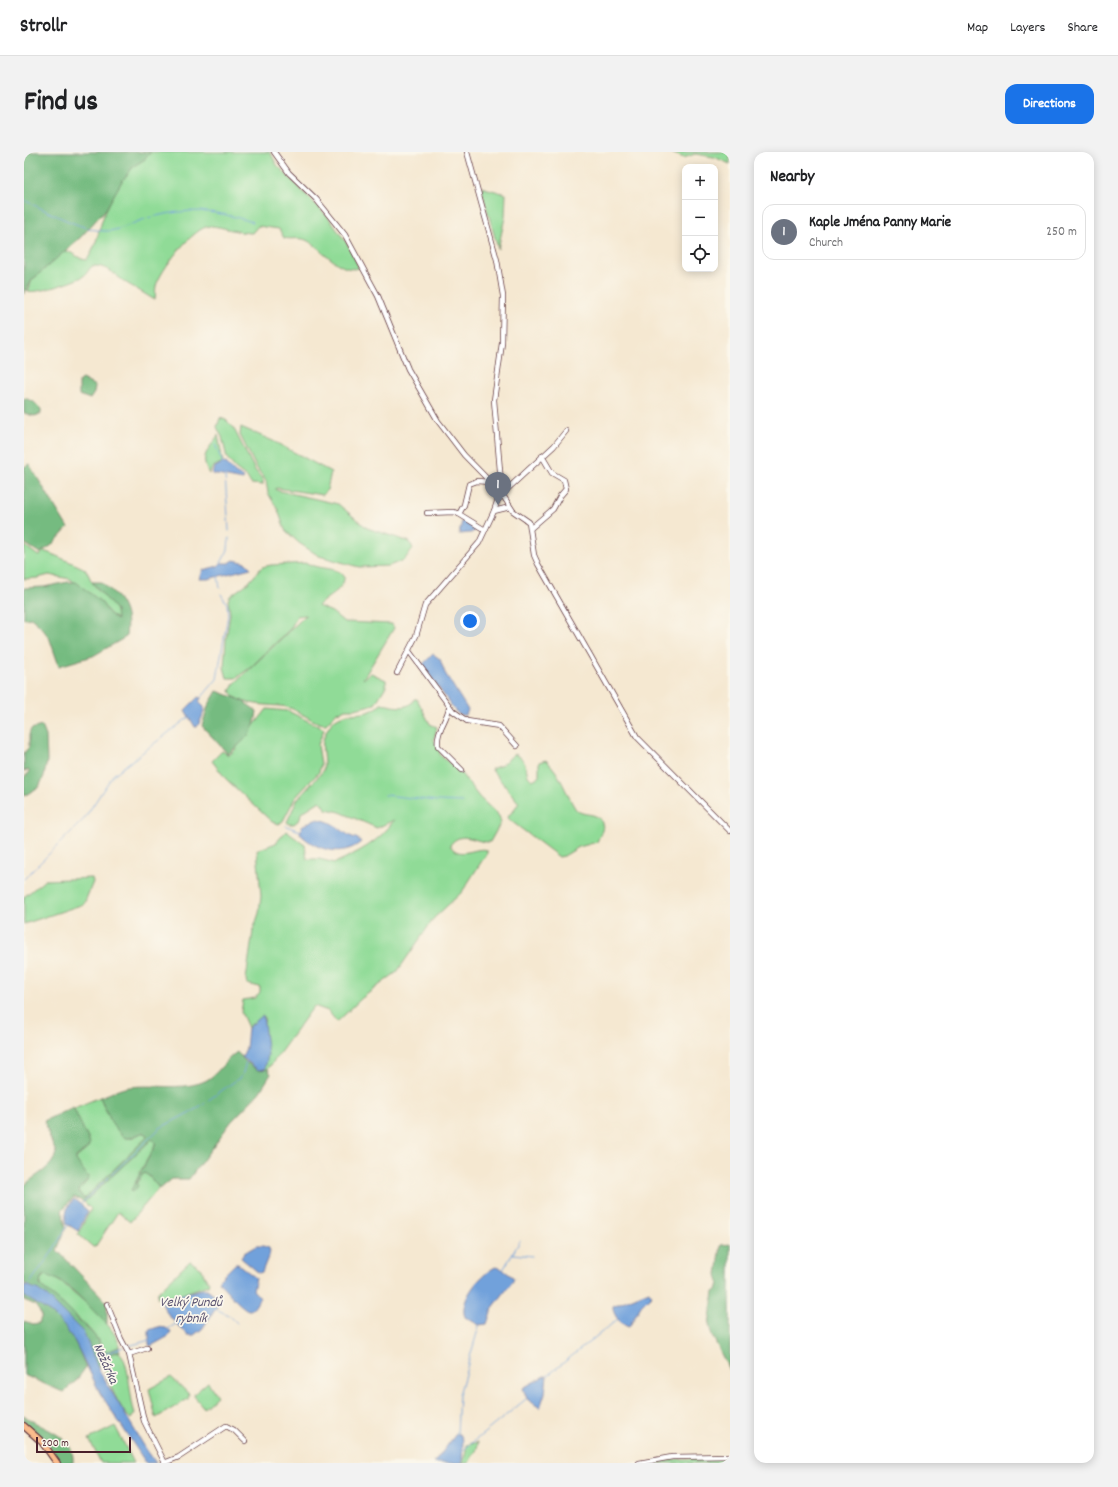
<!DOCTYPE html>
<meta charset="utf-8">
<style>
:root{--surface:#fff;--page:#f2f2f2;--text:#202124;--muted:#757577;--line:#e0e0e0;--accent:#1a73e8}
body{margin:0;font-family:Dekko,sans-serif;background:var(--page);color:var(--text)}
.controls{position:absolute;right:12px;top:12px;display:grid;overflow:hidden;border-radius:8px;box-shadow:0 2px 10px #0003}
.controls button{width:36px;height:36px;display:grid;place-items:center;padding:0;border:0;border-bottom:1px solid var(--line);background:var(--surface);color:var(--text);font:20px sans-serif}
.scale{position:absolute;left:12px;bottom:10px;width:95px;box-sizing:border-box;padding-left:4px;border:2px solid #4a1f2b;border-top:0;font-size:11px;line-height:14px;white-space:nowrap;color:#4a1f2b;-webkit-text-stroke:3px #fbf7ec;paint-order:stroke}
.you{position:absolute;left:446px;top:469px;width:14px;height:14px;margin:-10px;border:3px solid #fff;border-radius:50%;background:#1a73e8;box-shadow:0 0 0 6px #1a73e833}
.badge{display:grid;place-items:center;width:26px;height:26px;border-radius:50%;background:var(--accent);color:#fff;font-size:13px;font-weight:700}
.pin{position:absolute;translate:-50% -33px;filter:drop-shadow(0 1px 2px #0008)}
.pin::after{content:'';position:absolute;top:21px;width:14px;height:12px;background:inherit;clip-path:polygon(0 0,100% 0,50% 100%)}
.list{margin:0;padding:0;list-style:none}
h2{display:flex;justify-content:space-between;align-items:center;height:52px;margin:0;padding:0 16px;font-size:17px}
h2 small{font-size:13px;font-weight:400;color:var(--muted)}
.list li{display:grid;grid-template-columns:26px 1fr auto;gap:12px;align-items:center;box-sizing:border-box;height:56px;margin:0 8px 8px;padding:0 8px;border:1px solid var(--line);border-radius:12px}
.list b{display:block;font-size:15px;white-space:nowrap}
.list p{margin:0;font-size:13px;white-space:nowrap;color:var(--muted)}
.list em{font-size:13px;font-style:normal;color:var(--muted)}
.icon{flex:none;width:22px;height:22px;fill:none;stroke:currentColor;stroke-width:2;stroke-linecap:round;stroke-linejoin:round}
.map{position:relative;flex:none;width:706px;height:1311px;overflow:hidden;border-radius:12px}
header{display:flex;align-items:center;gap:24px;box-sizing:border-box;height:56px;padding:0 20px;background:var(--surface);border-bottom:1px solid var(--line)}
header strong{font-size:19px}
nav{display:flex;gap:22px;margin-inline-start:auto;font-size:14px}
.intro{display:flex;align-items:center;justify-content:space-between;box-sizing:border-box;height:96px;padding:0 24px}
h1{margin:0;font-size:28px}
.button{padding:10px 18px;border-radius:12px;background:var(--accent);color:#fff;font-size:14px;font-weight:700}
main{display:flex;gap:24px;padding:0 24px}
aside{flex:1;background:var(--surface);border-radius:12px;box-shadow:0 2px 10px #0003}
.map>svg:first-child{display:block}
.green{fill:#90db97;stroke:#6d7d61}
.forest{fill:#74bb80;stroke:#5f6d56}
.water{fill:#71a1db;stroke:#5e6083}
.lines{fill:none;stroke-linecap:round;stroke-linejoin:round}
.stream{stroke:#71a1db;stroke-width:1}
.minor-casing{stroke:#643d44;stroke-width:6}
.major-casing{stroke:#643d44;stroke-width:8}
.minor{stroke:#fff;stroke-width:4.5}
.major{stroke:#fabb8c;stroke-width:5.5}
.labels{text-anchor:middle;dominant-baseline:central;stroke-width:3.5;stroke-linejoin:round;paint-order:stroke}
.water-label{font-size:14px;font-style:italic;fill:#5a5371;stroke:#fbf7ec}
</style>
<header>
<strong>Strollr</strong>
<nav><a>Map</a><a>Layers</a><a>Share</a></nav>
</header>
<div class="intro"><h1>Find us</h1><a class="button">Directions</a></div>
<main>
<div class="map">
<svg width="706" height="1311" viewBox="0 0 706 1311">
<rect width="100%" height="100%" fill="#fbf7ec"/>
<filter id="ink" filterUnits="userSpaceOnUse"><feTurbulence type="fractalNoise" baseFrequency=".025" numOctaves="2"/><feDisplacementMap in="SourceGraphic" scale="8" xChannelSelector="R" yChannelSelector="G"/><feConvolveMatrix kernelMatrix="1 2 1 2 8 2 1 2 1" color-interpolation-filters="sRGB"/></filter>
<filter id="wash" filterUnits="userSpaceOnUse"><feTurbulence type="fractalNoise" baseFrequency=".012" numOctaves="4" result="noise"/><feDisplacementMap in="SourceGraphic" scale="16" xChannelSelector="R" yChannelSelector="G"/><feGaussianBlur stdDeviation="0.9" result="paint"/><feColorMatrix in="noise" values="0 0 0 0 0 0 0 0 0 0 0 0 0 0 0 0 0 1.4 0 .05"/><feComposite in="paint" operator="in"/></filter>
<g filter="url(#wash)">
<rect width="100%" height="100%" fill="#f5e8d1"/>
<g class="green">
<path d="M127 0H246L253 13 304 65 324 93 335 116C315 122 299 96 282 88 275 85 267 88 260 86L255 77 234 74 228 81C213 81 197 74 186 74 169 75 136 119 132 134 131 138 132 143 131 147H129C121 142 113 137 104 132 93 125 84 113 68 114 65 117 62 123 58 125 48 130 13 142 4 139L8 128 39 99C48 98 54 108 63 108 74 93 75 72 83 56 90 41 99 25 110 14 116 8 122 6 127 0Z"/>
<polygon points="645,0 706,0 706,12 690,5 671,2 660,6"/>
<polygon points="457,35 482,42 481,65 474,97"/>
<polygon points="196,266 202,268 209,275 231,318 239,328 239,333 227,332 223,325 211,316 203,306 198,285 193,275"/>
<polygon points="217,275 249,289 307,320 303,338 299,343 252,336 252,338 314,352 343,376 386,390 389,397 380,408 365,414 335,415 295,404 275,391 261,378 254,358 244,341 242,329 232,315 216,283"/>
<path d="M194 283 199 310 189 315 185 322C175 304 184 299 194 283Z"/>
<path d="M0 393 13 403 16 404 19 399C22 399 58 415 61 417 65 422 66 428 70 433 77 442 96 455 93 468L85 461 77 450 46 427 25 423 14 426 0 427Z"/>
<path d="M283 411C293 418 314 414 320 424 322 437 302 445 294 454L308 460 320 470 368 472 370 476 339 527 347 521 362 528V534L351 552 331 557H321L314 561V559L302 572C291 573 275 558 263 555 248 552 213 555 206 539L210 532 282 463 273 464 267 476 226 516 212 526H203L200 515 202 487 206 462 204 448 206 444 225 430 238 415 247 413Z"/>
<path d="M390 547H393L406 572 413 575 410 587 417 604 436 620 455 645 475 664 477 670 466 690C451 691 438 677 426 693 435 709 452 694 463 698V701L438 740 410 766 373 820 338 846 313 870 304 859 290 854 244 917H241C245 897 237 883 241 865L226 873 224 876 217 860 219 848 231 846 236 840V835L223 832 222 827 229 779 235 761 237 744 233 698 252 691 262 679 281 693 283 707H295L311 711C334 700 356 690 370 668L353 676 316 660 302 657 296 649 277 661 276 667 270 672H265L263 670 273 648 299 619C302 608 296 597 300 585 313 548 338 572 357 552 368 553 384 560 390 547Z"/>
<polygon points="243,557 264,559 300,577 294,593 297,612 295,620 271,646 259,669 255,672 248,670 202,627 188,609 198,599 205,603 210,599"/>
<path d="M490 602C501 605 502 615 504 624L508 628 515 625V610L522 608C537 622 541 640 551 656 558 667 577 656 579 676L573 690 555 695 540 704 535 705 483 666 495 651 467 617 478 613Z"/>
<polygon points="68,726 69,730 60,752 0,772 0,745 21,728"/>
<path d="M76 945C80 954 93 987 105 986 110 986 115 981 120 980L123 985 60 1047 54 1039 64 1028 52 1008V1006L63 997 65 988 48 957Z"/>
<polygon points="128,987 131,990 131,994 116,1020 112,1032 120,1021 125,1024 135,1036 106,1070 94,1060 71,1095 69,1095 54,1082 67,1057 60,1050"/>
<polygon points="166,1109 178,1117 180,1124 185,1130 184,1133 155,1143 133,1146 134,1140"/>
<path d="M21 1123C25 1124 29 1125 32 1127 47 1137 97 1178 95 1195L83 1200 80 1199C72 1178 36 1150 18 1136L16 1128Z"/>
<path d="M93 1199C106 1203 105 1247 111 1261L107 1267C97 1260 76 1217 80 1205Z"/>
<polygon points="147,1225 165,1242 164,1247 132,1266 125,1237"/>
<polygon points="184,1230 193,1244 180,1256 170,1244 171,1241"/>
<polygon points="91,1274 110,1311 77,1311 65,1287"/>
<path d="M454 1290C454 1300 448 1303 445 1311H439L443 1293Z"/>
<polygon points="705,1306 701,1311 626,1311 653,1307"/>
</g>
<g class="forest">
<polygon points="0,0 127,0 121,7 110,14 98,29 82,57 57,85 8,128 0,142"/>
<polygon points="58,227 71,234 70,241 66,247 55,243 55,229"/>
<polygon points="0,246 9,249 17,257 17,262 10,264 0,261"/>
<polygon points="5,312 44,376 28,393 16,401 0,391 0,315"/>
<path d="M44 430H52L77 450 85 461 93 468 92 458 68 430H78C82 435 86 437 90 441 103 457 104 466 102 485L69 504 35 514 25 485 15 473 7 466 0 467V436L20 435Z"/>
<path d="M193 539 217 548 233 559C231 581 220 589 204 602L178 574 184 554Z"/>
<polygon points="18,574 22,584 23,609 20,624 15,635 0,644 0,625 5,621 5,618 0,619 0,601 5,595 5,583 7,577"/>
<path d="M213 900 222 910 234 918 244 917 247 922 235 941 207 970 165 1027H148L136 1037 125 1024 120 1021 112 1031 114 1034 109 1040 107 1038 131 994V990L128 987 60 1050 50 1045 38 1058 42 1076 33 1098 79 1146 83 1152V1172C65 1156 45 1128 20 1123L17 1126 16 1133 40 1153 71 1184 80 1199 83 1200 95 1195 96 1200 93 1199 80 1205 74 1216 60 1181 23 1144 0 1131V1034C10 1023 29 1017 32 1001L20 969 49 955 66 991 63 997 52 1005V1008L65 1026 54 1039 60 1047 123 985 120 980 106 986H101L89 974 76 945C86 942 96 936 106 935 129 932 154 938 176 931 193 926 199 909 213 900Z"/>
<polygon points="706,1092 706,1220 687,1181 685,1172 690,1140 693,1138 695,1131 693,1123 697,1093"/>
<path d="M0 1144C21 1153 42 1171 52 1192 56 1199 58 1207 62 1215L52 1229 39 1240 0 1223V1169L9 1172 15 1171 18 1163 11 1153 0 1148Z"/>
<path d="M0 1263C15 1277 52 1282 49 1311H37L20 1288 0 1270Z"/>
</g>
<g class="water">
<polygon points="198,311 202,311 211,321 220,326 219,328 188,322 190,316"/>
<polygon points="438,369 443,370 452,378 447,381 435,382"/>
<polygon points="210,408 222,411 227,416 184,427 176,427 179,418 194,414 197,411 205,411"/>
<polygon points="409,502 416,507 421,521 444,558 442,563 437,563 432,560 398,513"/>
<path d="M174 545 177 546 175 550 180 555C180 562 177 568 173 575H171L161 558Z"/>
<path d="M291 667C306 668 312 674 323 682 328 686 334 685 337 690 318 706 292 698 276 682L278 674Z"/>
<polygon points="239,863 244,903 241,917 234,918 218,905 222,896 224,876"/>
<path d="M50 1047 64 1059 54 1079 43 1072C40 1060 43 1056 50 1047Z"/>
<polygon points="232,1094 239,1094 245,1096 246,1100 238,1120 235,1121 217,1106 220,1101"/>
<path d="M211 1112H214L232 1126 229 1138 236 1146C233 1150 231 1157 226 1158 220 1160 199 1134 194 1129Z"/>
<path d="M474 1114 490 1126 489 1129 468 1157 463 1172 455 1173 441 1165C434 1148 459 1119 474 1114Z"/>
<polygon points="0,1133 13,1137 23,1144 60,1181 74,1216 83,1232 122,1297 132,1311 122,1311 76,1241 51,1190 40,1174 27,1161 0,1144"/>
<path d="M178 1137H183L191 1143 193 1155 178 1177 170 1183H164C156 1175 140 1162 138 1150L140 1148 147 1147 155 1143Z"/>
<path d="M625 1139 628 1143 617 1154 605 1175C597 1173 588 1162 589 1154Z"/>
<polygon points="134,1175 142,1176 147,1180 145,1184 127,1194 125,1193 125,1178"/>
<polygon points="520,1224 523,1224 521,1241 516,1256 503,1247 499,1236"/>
<polygon points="432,1282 436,1282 439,1288 438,1311 410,1311"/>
</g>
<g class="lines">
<g class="stream">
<path d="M0 48C21 58 57 78 80 79 94 80 110 70 124 66 166 55 188 58 229 70"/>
<polyline points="190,290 199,311"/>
<polyline points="201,324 205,379"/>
<polyline points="197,411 204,398 205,386"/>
<polyline points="194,424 196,436"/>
<polyline points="177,546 193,527 204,463 203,452 197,442"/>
<polyline points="361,643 413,649 438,650"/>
<polyline points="262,674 276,679"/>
<polyline points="0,727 60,667 89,623 165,565"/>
<polyline points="57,1052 136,976 172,957 218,924 222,910"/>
<polyline points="489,1102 508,1104"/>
<polyline points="479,1118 496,1089"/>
<polyline points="4,1134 28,1100 44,1073"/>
<polyline points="192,1157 206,1164 213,1171"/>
<polyline points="144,1177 153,1171"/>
<polyline points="104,1194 126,1188"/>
<polyline points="70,1206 99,1195"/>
<polyline points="523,1224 594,1167"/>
<polyline points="433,1282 435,1243 455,1174"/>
<polyline points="438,1299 502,1247"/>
</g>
</g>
</g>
<g filter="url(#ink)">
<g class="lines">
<g class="minor-casing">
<g id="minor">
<polyline points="250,0 265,21 292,47 321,83 354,144 384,217 414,269 440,303 478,342 489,359 505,370 510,403 514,412 613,585 706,679"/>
<polyline points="443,0 473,108 479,144 478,191 470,248 478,342"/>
<polyline points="478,342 530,294 542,279"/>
<polyline points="470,359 474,347 479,344"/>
<polyline points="403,361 430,360 435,362"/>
<polyline points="507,376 529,357 536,344 542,337 540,328 528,321 518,304"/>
<polyline points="461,378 435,362 440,353 445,332 453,329 465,330"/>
<polyline points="385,499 429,559 443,569 475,574 493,594"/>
<polyline points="373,521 392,484 401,453 455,391 470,359 486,355"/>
<path d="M425 556C422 570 412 579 414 594L438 618"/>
<polyline points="83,1152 97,1187 105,1202 120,1269 141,1311"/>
<polyline points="105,1202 123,1196"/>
<polyline points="140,1311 155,1305 202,1274 210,1278 221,1289"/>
<polyline points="615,1311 648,1305 706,1304"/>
</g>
</g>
<g class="major-casing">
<polyline id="major" points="0,1274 18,1290 33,1311"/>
</g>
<use href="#minor" class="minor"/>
<use href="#major" class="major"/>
</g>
</g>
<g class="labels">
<g class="water-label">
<text x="167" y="1151">Velký Pundů<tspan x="167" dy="16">rybník</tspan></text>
<text transform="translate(81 1212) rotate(66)">Nežárka</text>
</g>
</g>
</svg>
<div class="controls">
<button>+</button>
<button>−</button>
<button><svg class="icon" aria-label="locate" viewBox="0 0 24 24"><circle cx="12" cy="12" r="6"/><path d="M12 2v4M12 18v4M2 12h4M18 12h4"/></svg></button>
</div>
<div class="scale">200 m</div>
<div class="you"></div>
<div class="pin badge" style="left:474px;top:353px;background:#6b7280">1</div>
</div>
<aside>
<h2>Nearby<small></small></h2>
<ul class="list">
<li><span class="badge" style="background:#6b7280">1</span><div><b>Kaple Jména Panny Marie</b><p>Church</p></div><em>250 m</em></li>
</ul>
</aside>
</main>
